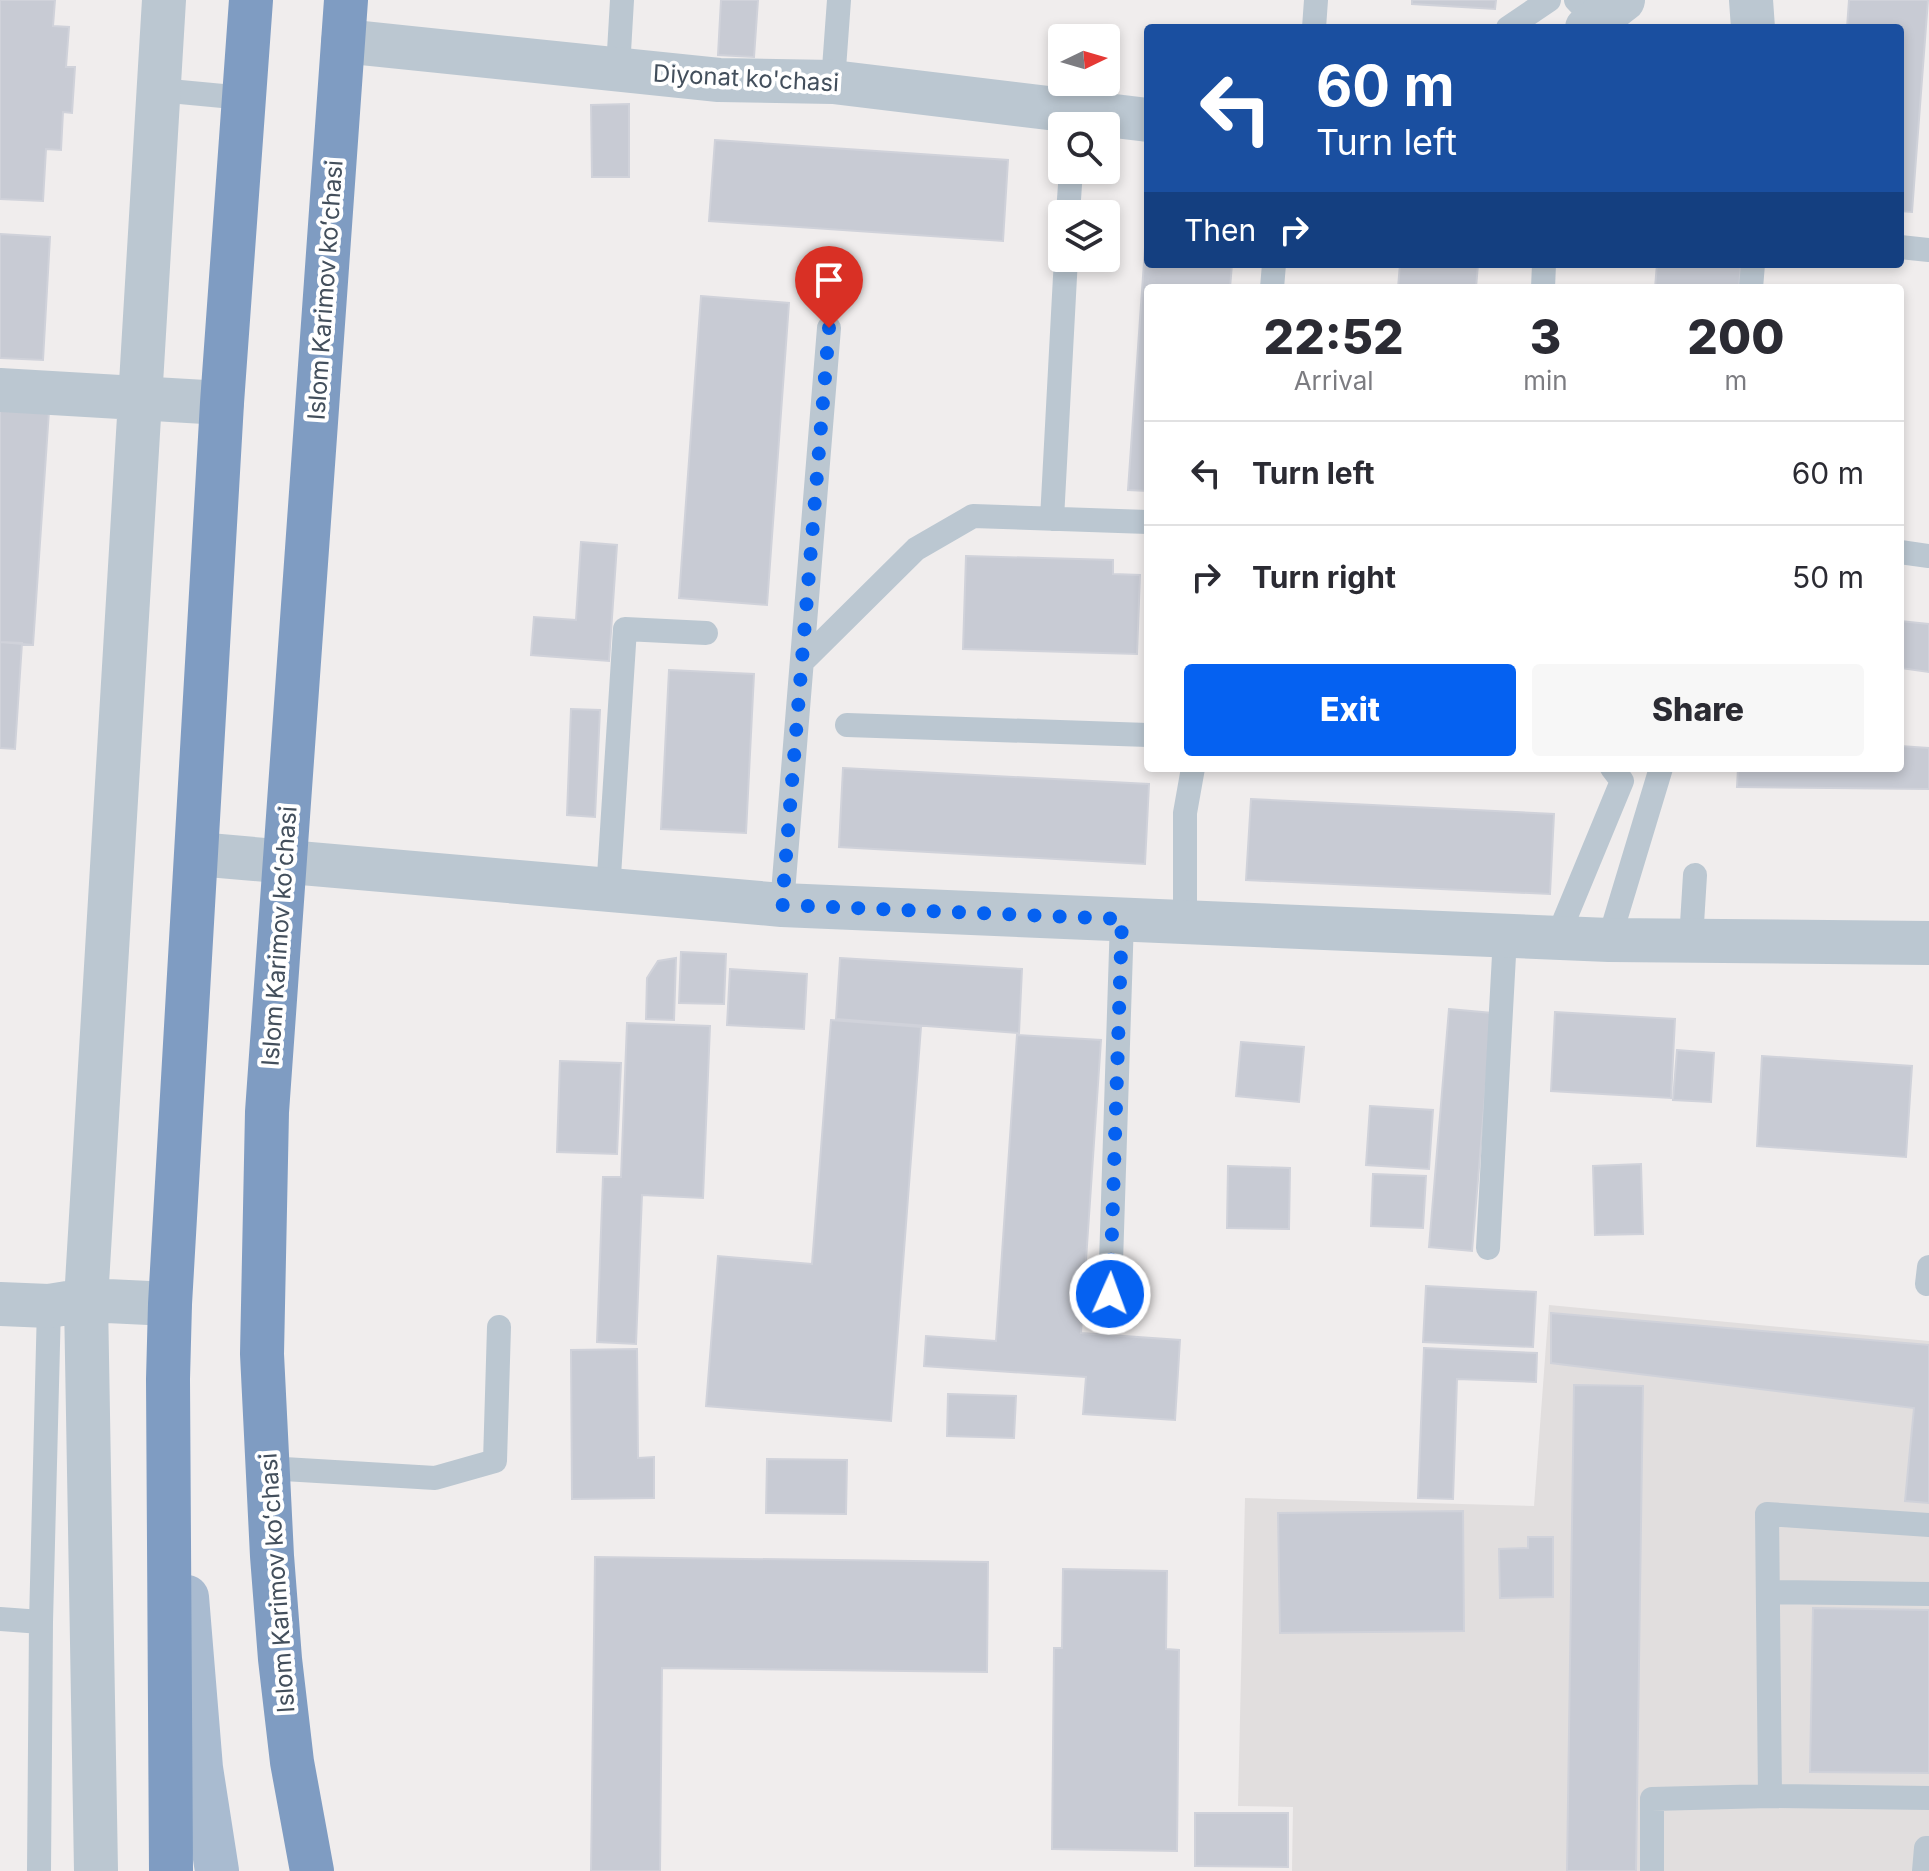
<!DOCTYPE html>
<html lang="en">
<head>
<meta charset="utf-8">
<style>
  :root { --surface:#fff; --page:#f7f7f7; --text:#2b2b33; --muted:#7c7c81; --line:#e1e1e2; --accent:#0561f1 }
  body { margin:0; font-family:Inter,sans-serif; background:var(--page); color:var(--text); height:100vh; display:flex; flex-direction:column; font-size:30px; white-space:nowrap }
  * { box-sizing:border-box; margin:0 }
  p { font-size:26px; color:var(--muted) }
  .icon { flex:none; width:44px; height:44px; fill:none; stroke:currentColor; stroke-width:2; stroke-linecap:round; stroke-linejoin:round }
  .map { position:relative; flex:1; overflow:hidden }
  .sheet { position:absolute; left:1144px; top:284px; width:760px; height:488px; display:flex; flex-direction:column; background:var(--surface); border-radius:8px; box-shadow:0 4px 12px #0003 }
  .sheet>* { flex:none }
  .hud { position:absolute; left:1144px; top:24px; width:760px; height:244px; border-radius:8px; box-shadow:0 4px 12px #0003; background:#1a4fa0; color:#fff; overflow:hidden }
  .needle { width:52px; rotate:85deg }
  .fabs { position:absolute; left:1048px; top:24px; display:grid; gap:16px }
  .fabs a { display:grid; place-items:center; width:72px; height:72px; border-radius:8px; background:var(--surface); box-shadow:0 4px 12px #0003; font-size:40px }
  .pin { position:absolute; display:grid; place-items:center; width:68px; height:68px; color:#fff; margin:-82px -34px; border-radius:50% 50% 50% 0; rotate:-45deg; box-shadow:0 0 8px #0007 }
  .pin .icon { rotate:45deg }
  .me { position:absolute; width:88px; margin:-44px; rotate:2deg; stroke-linejoin:round; filter:drop-shadow(0 0 6px #0008) }
  .turn { display:flex; align-items:center; gap:28px; height:168px; padding:0 40px; font-size:36px }
  .turn .icon { width:104px; height:104px; stroke-width:2.5 }
  .turn b { display:block; font-size:56px; line-height:68px }
  .then { display:flex; align-items:center; height:76px; padding:0 40px; background:#0003; gap:16px; font-size:30px }
  .eta { display:flex; justify-content:space-evenly; align-items:center; height:136px; text-align:center }
  .eta b { font-size:48px; font-weight:800; line-height:56px }
  .cta { display:flex; gap:16px; margin-top:auto; padding:16px 40px }
  .cta a { flex:1; height:92px; border-radius:8px; background:var(--accent); color:#fff; font-size:32px; font-weight:800; line-height:92px; text-align:center }
  .cta a+a { background:var(--page); color:var(--text) }
  ul { padding:0; list-style:none }
  li { display:flex; align-items:center; gap:24px; height:104px; padding:0 40px; border-top:2px solid var(--line) }
  li div { flex:1 }
  li b { display:block; font-size:30px }
  li em { font-style:normal }
  .map>svg:first-child { display:block }
  .education { fill:#e1dede }
  .building { fill:#c8cbd4; stroke:#d0d2da; stroke-width:2 }
  .lines { fill:none; stroke-linecap:round; stroke-linejoin:round }
  .lane { stroke:#bbc7d1; stroke-width:24 }
  .street { stroke:#bbc7d1; stroke-width:44 }
  .primary { stroke:#a9bbd0; stroke-width:44 }
  .highway { stroke:#7f9cc2; stroke-width:44 }
  .route { stroke:#0561f1; stroke-width:14; stroke-dasharray:0 25.2 }
  .labels { text-anchor:middle; dominant-baseline:central; stroke-width:8; stroke-linejoin:round; paint-order:stroke }
  .street-label { font-size:24px; fill:#434f5c; stroke:#fff }
</style>
</head>
<body>
<div class="map">
<svg width="1929" height="1871" viewBox="0 0 1929 1871">
  <rect width="100%" height="100%" fill="#f0eded"/>
  <path class="education" d="M1549,1305L1929,1341V1871H1292L1293,1807L1238,1806L1245,1498L1534,1506Z"/>
  <path class="building" d="M0,0H55L53,26L69,27L66,67H75L72,113L63,112L61,150L46,149L43,201L0,199Z
    M721,0H758L754,57L718,55Z
    M1412,0H1496L1495,9L1412,4Z
    M1849,0H1928L1912,212L1900,211V28H1847Z
    M629,104V177H592L591,105Z
    M715,140L1008,160L1003,241L709,221Z
    M1148,205V264H1232L1230,288H1148V491L1128,490Z
    M0,234L50,237L43,360L0,358Z
    M1400,264H1478L1476,288H1398Z
    M1657,264H1741L1739,288H1655Z
    M701,296L789,303L767,605L679,598Z
    M0,408L49,411L33,645L0,642Z
    M581,542L617,545L609,661L531,655L534,617L576,620Z
    M966,556L1113,560V574L1140,575L1137,654L963,649Z
    M1900,621L1929,624V672L1900,668Z
    M0,642L22,643L15,749L0,748Z
    M669,670L754,674L746,833L661,829Z
    M571,709L600,710L595,817L567,815Z
    M1900,746L1929,748V789L1737,787L1738,768H1900Z
    M843,768L1149,784L1145,864L839,847Z
    M1251,799L1554,814L1550,894L1246,880Z
    M681,952L726,954L724,1004L679,1003Z
    M676,958L674,1020L646,1019L647,978L658,961Z
    M840,958L1022,969L1019,1033L836,1019Z
    M730,969L807,974L804,1029L727,1025Z
    M1449,1009L1492,1013L1472,1251L1429,1247Z
    M1555,1012L1675,1019L1671,1098L1551,1091Z
    M831,1020L921,1027L891,1421L706,1406L718,1256L812,1264Z
    M627,1023L710,1026L703,1198L642,1195L636,1344L597,1342L603,1177H621Z
    M1017,1035L1101,1040L1081,1333L1180,1340L1175,1420L1083,1414L1086,1377L924,1366L926,1336L996,1341Z
    M1241,1042L1304,1047L1299,1102L1236,1096Z
    M1677,1050L1714,1053L1711,1102L1673,1100Z
    M1762,1056L1912,1066L1906,1157L1757,1146Z
    M560,1061L621,1063L617,1154L557,1152Z
    M1370,1106L1433,1110L1429,1169L1366,1165Z
    M1641,1164L1643,1234L1595,1235L1593,1166Z
    M1228,1166L1290,1168L1289,1229L1227,1228Z
    M1373,1174L1426,1176L1423,1228L1371,1226Z
    M1426,1286L1536,1292L1533,1347L1423,1342Z
    M1551,1313L1929,1345V1503L1905,1501L1914,1408L1551,1363Z
    M1424,1348L1537,1353L1536,1382L1457,1379L1453,1499L1418,1498Z
    M637,1349L638,1458L654,1457V1498L572,1499L571,1350Z
    M1574,1385L1643,1386L1636,1871H1567Z
    M948,1394L1016,1396L1014,1438L947,1436Z
    M767,1459L847,1460L846,1514L766,1513Z
    M1463,1511L1464,1631L1280,1633L1278,1513Z
    M1528,1537H1553V1597L1500,1598L1499,1549L1528,1548Z
    M595,1557L988,1562L987,1672L662,1668L660,1871H591Z
    M1063,1569L1167,1571L1166,1649L1179,1650L1177,1851L1052,1849L1054,1648H1062Z
    M1813,1608L1929,1610V1773L1810,1772Z
    M1195,1813H1288V1867L1195,1866Z"/>
  <g class="lines">
    <path class="lane" d="M1576,0L1596,21
      M1314,28L1316,0
      M1508,28L1549,0
      M618,69L622,0
      M833,82L839,0
      M159,90L244,98
      M1068,214L1071,170
      M1900,247L1929,250
      M1272,288L1274,264
      M1543,288L1544,264
      M1751,288L1753,264
      M1052,519L1066,258
      M1900,552L1929,556
      M802,662L916,549L973,516L1148,522
      M847,725L1148,735
      M608,891L625,629L706,633
      M782,905L829,328
      M1185,922V813L1193,768
      M1557,938L1622,781L1612,768
      M1609,940L1661,768
      M1691,940L1695,875
      M1488,1248L1505,937
      M1927,1284L1929,1267
      M1110,1294L1122,919
      M267,1468L435,1478L495,1461L499,1327
      M1768,1592L1929,1594
      M0,1619L41,1622
      M1770,1796L1929,1798
      M39,1871L41,1622L49,1306
      M1652,1871V1799L1770,1796L1767,1514L1929,1525
      M1924,1871L1926,1848H1929"/>
    <path class="street" d="M1751,0L1753,28
      M1587,28L1623,0
      M343,41L719,80L833,82L1148,120
      M0,390L222,403
      M197,854L782,905L1609,940L1929,943
      M0,1304L49,1306L86,1300L170,1304
      M96,1871L86,1300L164,0"/>
    <path class="primary" d="M187,1597L201,1768L217,1871"/>
    <path class="highway" d="M171,1871L168,1379L170,1304L222,403L251,0
      M312,1871L292,1762L280,1659L272,1556L262,1354L267,1112L346,0"/>
  </g>
  <g class="lines">
    <path class="route" d="M829,328L782,905L1122,919L1110,1294"/>
  </g>
  <g class="labels">
    <g class="street-label">
      <text transform="translate(746 78) rotate(3)">Diyonat ko'chasi</text>
      <text transform="translate(325 290) rotate(-86)">Islom Karimov koʻchasi</text>
      <text transform="translate(279 936) rotate(-86)">Islom Karimov koʻchasi</text>
      <text transform="translate(277 1583) rotate(-94)">Islom Karimov koʻchasi</text>
    </g>
  </g>
</svg>
<div class="fabs">
<a><svg class="needle" viewBox="-14 -14 28 28"><path d="M0-13l5 13h-10z" fill="#e53935"/><path d="M0 13l5-13h-10z" fill="#7c7c81"/></svg></a>
<a><svg class="icon" aria-label="search" viewBox="0 0 24 24"><circle cx="10" cy="10" r="6"/><path d="M15 15l6 6"/></svg></a>
<a><svg class="icon" aria-label="layers" viewBox="0 0 24 24"><path d="M12 4l9 5-9 5-9-5zM3 14l9 5 9-5"/></svg></a>
</div>
<div class="pin" style="left:829px;top:328px;background:#d93025"><svg class="icon" aria-label="arrive" viewBox="0 0 24 24"><path d="M6 21V4h12l-3 4 3 4H6"/></svg></div>
<svg class="me" style="left:1110px;top:1294px" viewBox="-20 -20 40 40"><circle r="17" fill="#0561f1" stroke="#fff" stroke-width="3"/><path d="M0-11L8 9 0 5-8 9z" fill="#fff"/></svg>
<div class="hud">
<div class="turn"><svg class="icon" aria-label="left" viewBox="0 0 24 24"><path d="M17 20v-9H6M10 6l-5 5 5 5"/></svg><div><b>60 m</b>Turn left</div></div>
<div class="then">Then<svg class="icon" aria-label="right" viewBox="0 0 24 24"><path d="M7 20v-9h11M14 6l5 5-5 5"/></svg></div>
</div>
<section class="sheet">
<div class="eta">
<div><b>22:52</b><p>Arrival</p></div>
<div><b>3</b><p>min</p></div>
<div><b>200</b><p>m</p></div>
</div>
<ul>
<li><svg class="icon" aria-label="left" viewBox="0 0 24 24"><path d="M17 20v-9H6M10 6l-5 5 5 5"/></svg><div><b>Turn left</b></div><em>60 m</em></li>
<li><svg class="icon" aria-label="right" viewBox="0 0 24 24"><path d="M7 20v-9h11M14 6l5 5-5 5"/></svg><div><b>Turn right</b></div><em>50 m</em></li>
</ul>
<div class="cta"><a>Exit</a><a>Share</a></div>
</section>
</div>
</body>
</html>
